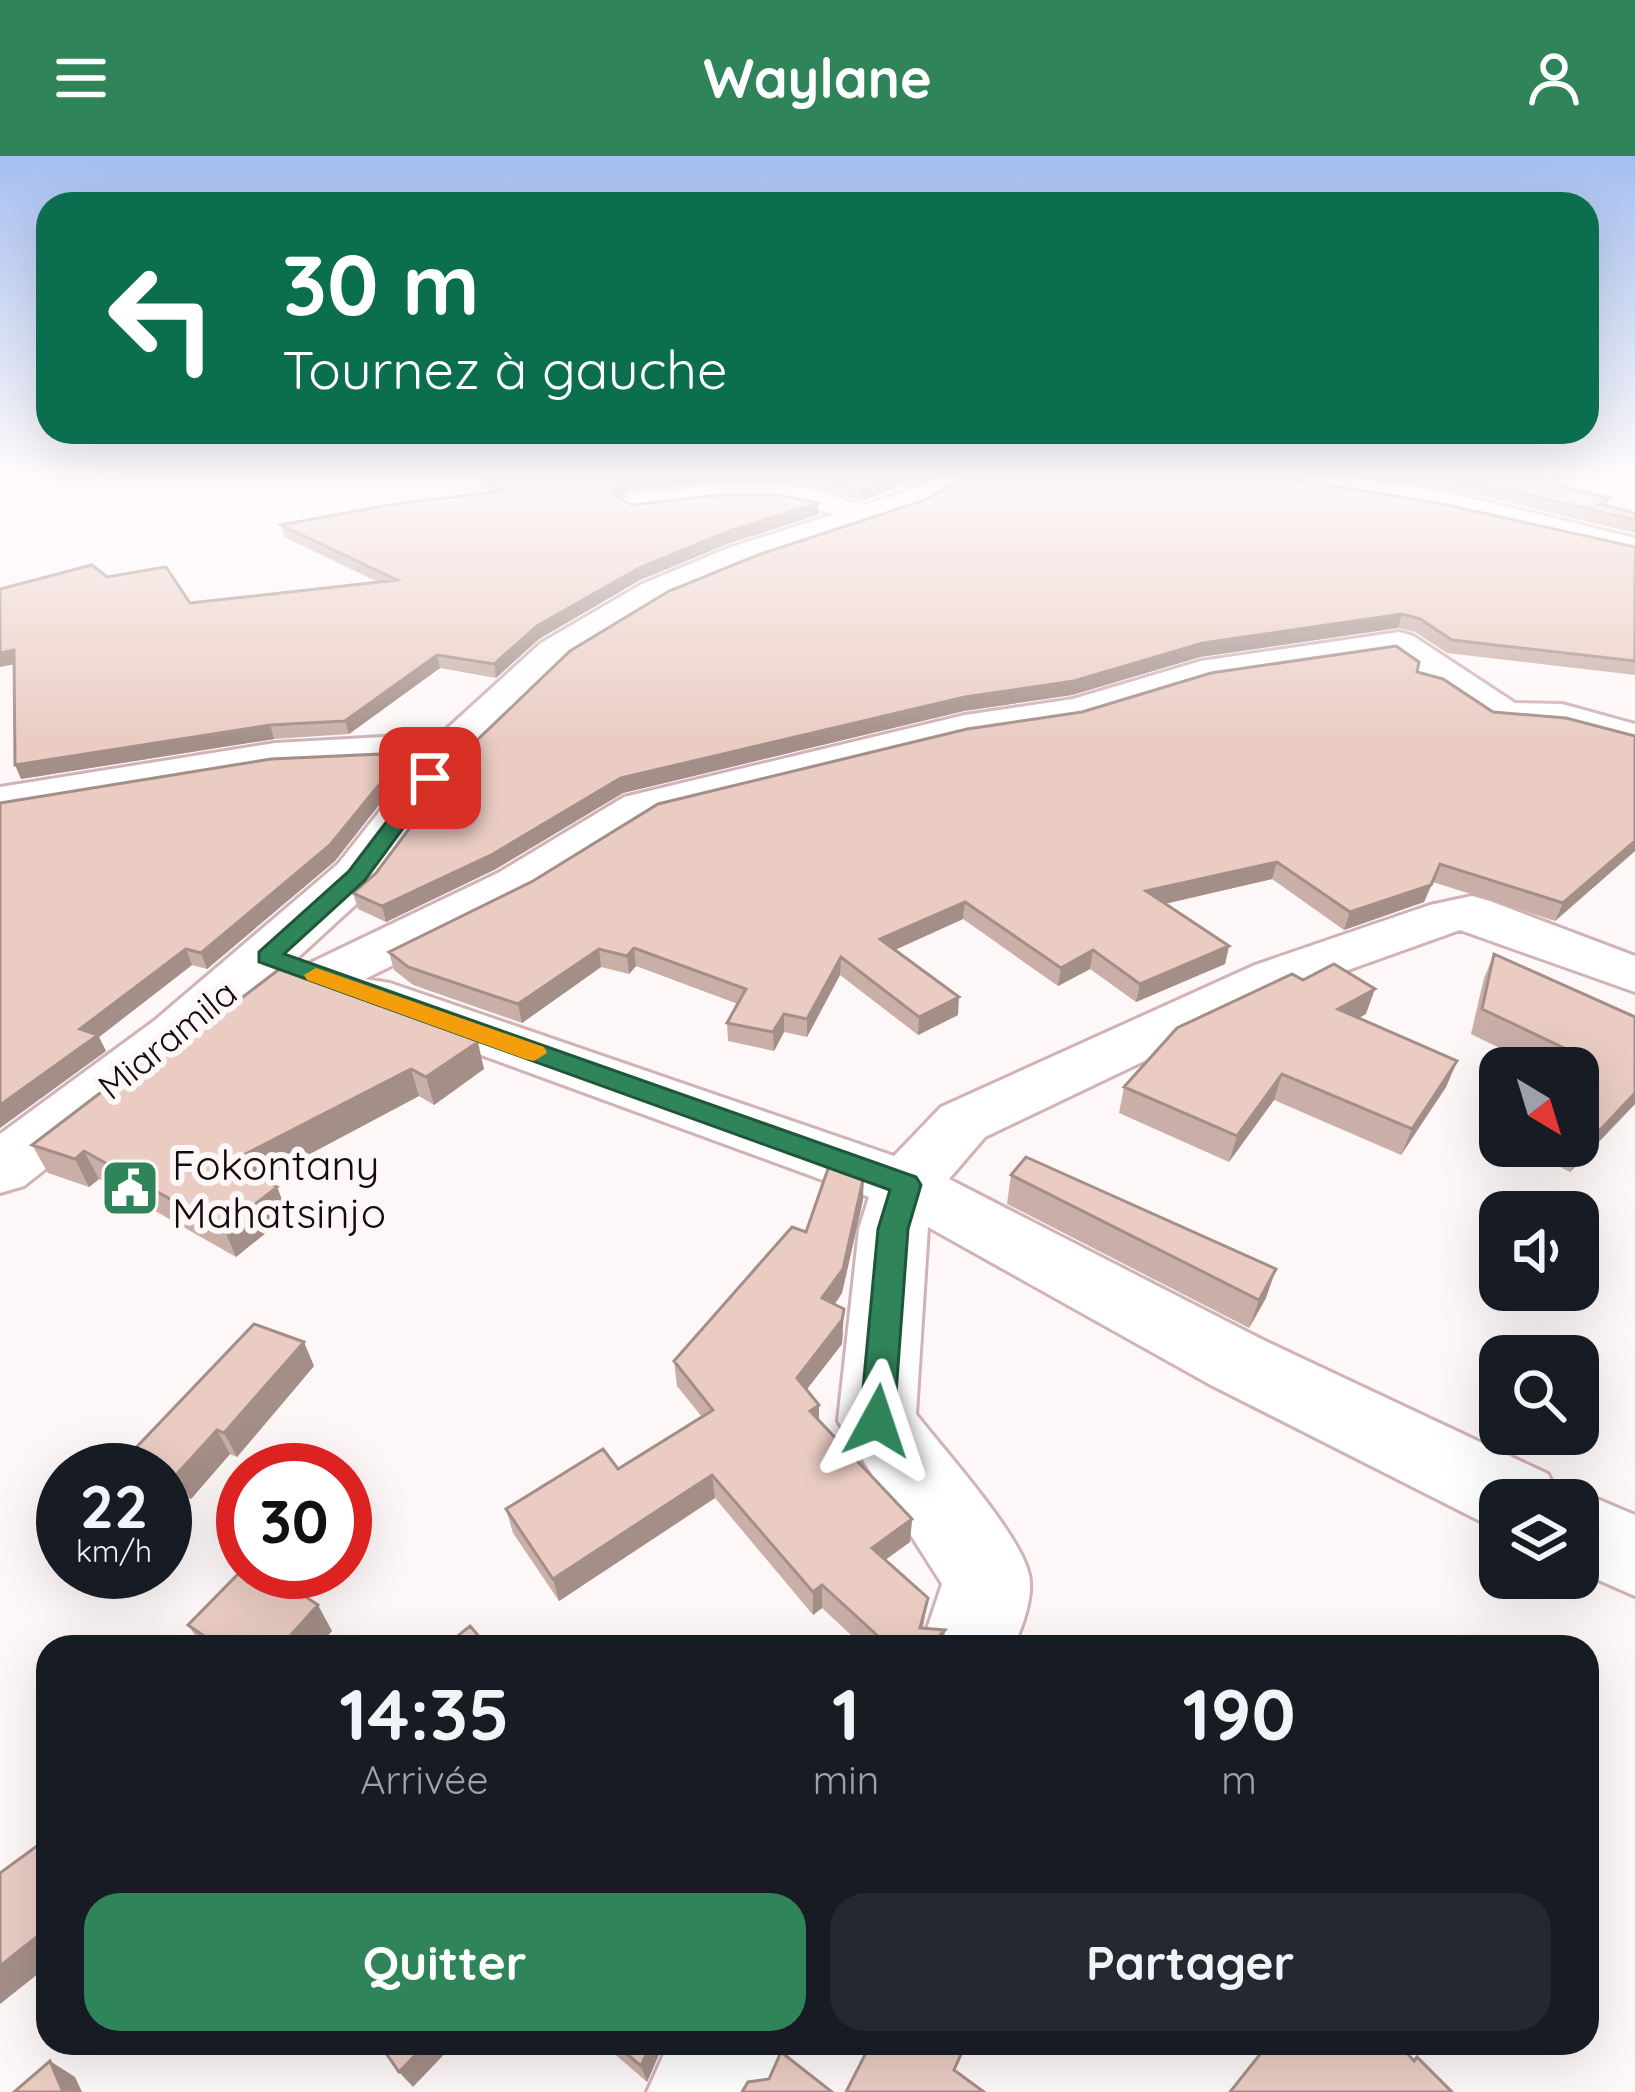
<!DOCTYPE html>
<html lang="fr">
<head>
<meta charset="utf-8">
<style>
  :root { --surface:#171b24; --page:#242831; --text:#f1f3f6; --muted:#9ea1a6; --accent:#2f8559 }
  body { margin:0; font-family:Quicksand,sans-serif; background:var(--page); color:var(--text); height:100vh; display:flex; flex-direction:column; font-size:45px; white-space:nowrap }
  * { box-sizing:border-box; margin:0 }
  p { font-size:39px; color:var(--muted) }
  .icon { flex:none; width:66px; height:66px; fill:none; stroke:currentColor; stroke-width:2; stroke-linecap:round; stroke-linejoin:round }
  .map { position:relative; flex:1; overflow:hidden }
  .side { position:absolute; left:36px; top:1479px; width:1563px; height:420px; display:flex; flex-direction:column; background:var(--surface); border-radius:36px; box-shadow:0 12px 48px #0002 }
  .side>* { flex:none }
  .hud { position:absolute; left:36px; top:36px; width:1563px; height:252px; border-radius:36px; box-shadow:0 12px 48px #0002; background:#0b6e4f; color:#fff; overflow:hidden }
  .needle { width:78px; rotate:142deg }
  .tools { position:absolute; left:1479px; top:891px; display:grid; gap:24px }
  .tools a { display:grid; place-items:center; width:120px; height:120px; border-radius:24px; background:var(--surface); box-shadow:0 12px 48px #0002; font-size:60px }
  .speed { position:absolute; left:36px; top:1287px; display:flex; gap:24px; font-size:60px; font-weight:700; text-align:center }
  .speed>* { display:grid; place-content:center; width:156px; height:156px; border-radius:50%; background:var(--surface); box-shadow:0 12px 48px #0002; line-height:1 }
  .speed small { font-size:30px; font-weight:400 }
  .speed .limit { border:18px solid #d22; background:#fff; color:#111 }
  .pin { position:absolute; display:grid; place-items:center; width:102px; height:102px; color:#fff; margin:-51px; border-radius:24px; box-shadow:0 6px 18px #0006 }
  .me { position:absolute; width:132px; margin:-66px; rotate:5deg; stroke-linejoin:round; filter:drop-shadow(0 0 9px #0008) }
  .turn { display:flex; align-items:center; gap:42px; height:252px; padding:0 48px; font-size:54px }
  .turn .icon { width:156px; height:156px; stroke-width:2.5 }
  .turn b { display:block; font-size:84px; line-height:102px }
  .eta { display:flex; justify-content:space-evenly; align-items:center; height:204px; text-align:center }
  .eta b { font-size:72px; font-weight:700; line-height:84px }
  .cta { display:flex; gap:24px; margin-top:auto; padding:24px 48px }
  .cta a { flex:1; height:138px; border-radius:36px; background:var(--accent); color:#fff; font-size:48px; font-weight:700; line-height:138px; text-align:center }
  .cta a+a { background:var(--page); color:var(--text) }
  header { display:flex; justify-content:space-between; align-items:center; height:156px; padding:0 48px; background:var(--accent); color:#fff; font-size:54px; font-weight:700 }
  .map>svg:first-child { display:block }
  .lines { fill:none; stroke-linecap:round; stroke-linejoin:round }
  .minor-casing { stroke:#d1b2b7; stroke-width:6 }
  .major-casing { stroke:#d1b2b7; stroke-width:6 }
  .minor { fill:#fff; fill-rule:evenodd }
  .major { fill:#fff; fill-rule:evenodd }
  .wall { fill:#c9afa8 }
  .shaded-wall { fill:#a48f88 }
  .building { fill:#eaccc3; stroke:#a48f88; stroke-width:3 }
  .route { fill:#2f8559; stroke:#1f563a; stroke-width:3 }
  .slow { fill:#f59e0b }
  .labels { text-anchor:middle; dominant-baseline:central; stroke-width:12; stroke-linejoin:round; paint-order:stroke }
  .far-street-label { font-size:36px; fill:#150b0d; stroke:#fef7f8 }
  .poi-label { font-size:42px; fill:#150b0d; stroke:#fef7f8; text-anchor:start }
</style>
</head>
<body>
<header><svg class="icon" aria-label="menu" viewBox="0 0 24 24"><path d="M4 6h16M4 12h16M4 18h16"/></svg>Waylane<svg class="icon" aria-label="person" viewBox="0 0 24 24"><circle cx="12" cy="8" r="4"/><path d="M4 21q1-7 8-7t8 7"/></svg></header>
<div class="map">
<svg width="1635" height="1936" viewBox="0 0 1635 1936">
  <rect width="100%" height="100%" fill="#fef7f8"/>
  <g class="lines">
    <defs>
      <path id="minor" d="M1240,316C1372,310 1507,352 1635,382V402L1435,354L1255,325Z
        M750,327L809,332L876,354L881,361L865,371L827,356L780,346H720L632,356L616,347L632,338Z
        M1399,476L1413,480L1515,547L1562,548L1635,568V594L1560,574L1490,569L1392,501L1207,528L1078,568L965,585L658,661L534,739L365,823L390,827L894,1000L941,951L1255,809L1430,749L1472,740L1490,745L1635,800V836L1460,774L1295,833L985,981L949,1023L1263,1184L1548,1318L1559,1342L1578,1335L1635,1359V1440L1578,1415V1344H1500V1374L1490,1370L1209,1228L928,1071L916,1258C943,1293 1021,1379 1029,1419C1034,1440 1022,1472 1013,1491H921L942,1428L838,1265L859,1073L869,1041L350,851L342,839L346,833L324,839L304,834L296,822L304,810L498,717L624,641L965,559L1073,543L1201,505Z
        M455,577L470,581L477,590L470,599L275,613L0,659V631L275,587Z
        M669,1887H788L766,1936H647Z"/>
      <path id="major" d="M944,316H984L920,353L757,407L668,444L569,505L471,600L376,730L198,893L24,1030L0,1037V978L154,865L338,708L439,580L541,487L642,428L731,391L896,339Z"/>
    </defs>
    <use href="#minor" class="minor-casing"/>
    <use href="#major" class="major-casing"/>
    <use href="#minor" class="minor"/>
    <use href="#major" class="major"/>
  </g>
  <path class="wall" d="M632,316H933L862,345L809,328L750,323L630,334L620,342L631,349L818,359L730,387L640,424L539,483L496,522L440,512L349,578L274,583L21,623L14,508L107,421L190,447L378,426L284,381L281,369L490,336L487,334L485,323L623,318Z
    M1343,316H1563L1561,322L1555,329L1610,342L1607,350L1635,357V377L1490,342Z
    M1257,318L1635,391V519L1447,497L1415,476L1398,472L1200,501L1072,539L964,555L623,637L496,713L386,766L358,753L353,737Z
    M1417,516L1493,556L1635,580V695L1555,765L1433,726L1424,746L1344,774L1272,723L1165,748L1229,790L1225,808L1136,846L1090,813L1058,830L963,763L895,794L958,859L918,879L840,819L807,881L784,876L774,895L728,885L727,867L738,848L636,810L629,818L601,811L522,867L413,829L394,814L389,796Z
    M405,597L408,612L335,705L207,813L192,809L99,881L106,895L0,972V647Z
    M1494,798L1635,948L1570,1016L1518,990H1578V912H1540L1471,878L1484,822Z
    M1366,858L1358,862L1457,905L1446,931L1401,999L1274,944L1229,1006L1119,957L1124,931Z
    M469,881L484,913L434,949L419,940L262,1023L277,1031L288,1059L236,1101L99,1023L89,1031L48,1017L32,989L175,893Z
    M1011,1019L1266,1142L1249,1172L1007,1048Z
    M863,1044L842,1137L835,1148L843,1177L842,1188L806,1234L819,1264L912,1363L910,1386L885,1404L928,1442L923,1472L945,1474L942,1491H864L822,1452L813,1459L715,1342L559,1445L513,1377L506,1353L618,1313L702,1261L677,1230L674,1205Z
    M314,1210L237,1301L230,1298L191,1343L165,1332V1314H138L129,1299Z
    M188,1469L332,1475L317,1491H203Z
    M602,1887H664L647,1926Z
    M1254,1887H1398L1413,1904L1417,1901L1452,1936H1229L1261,1896Z"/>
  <path class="shaded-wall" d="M707,316H750V323L630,334L612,349L611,337L629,323Z
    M907,316H933L862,345L863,334Z
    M1560,316H1563L1561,322L1545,339L1549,327Z
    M818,347V359L730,387L640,424L539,483L496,522L494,508L537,470L639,412L729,375Z
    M1402,458L1398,472L1200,501L1072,539L964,555L623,637L496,713L386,766L382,750L621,622L965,541L1203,487Z
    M14,494L20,507L0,511V497Z
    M437,499L440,512L349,578L345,565Z
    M270,569L274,583L21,623L15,609Z
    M405,597L408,612L335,705L207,813L201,797Z
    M1635,685V695L1555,765L1563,747Z
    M1277,706L1272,723L1142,753L1146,735Z
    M1440,708L1424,746L1344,774L1350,756Z
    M965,746L963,763L879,801L880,783Z
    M1229,790L1225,808L1136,846L1140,828Z
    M634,792L636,810L629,818L627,800Z
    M186,793L192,809L99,881L106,895L0,972V949L80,873Z
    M599,793L601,811L522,867L518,848Z
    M1093,794L1090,813L1058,830L1061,812Z
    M841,801L840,819L807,881V863Z
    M1375,833L1366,858L1329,879L1338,853Z
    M959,841L958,859L918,879L919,861Z
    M784,858V876L774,895L773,876Z
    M467,873L471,890L478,886L484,913L434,949L426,921L462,877Z
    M1457,905L1446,931L1401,999L1412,973Z
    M411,913L419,940L242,1034L230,1006Z
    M1282,918L1274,944L1229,1006L1237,980Z
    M1635,937V948L1570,1016L1584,991Z
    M84,995L99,1023L89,1031L75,1003Z
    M864,1019L863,1044L842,1137L822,1166V1142Z
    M277,1031L288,1059L236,1101L224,1073Z
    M1276,1113L1266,1142L1249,1172L1259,1144Z
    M844,1153L842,1188L797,1246V1222Z
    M304,1186L314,1210L237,1301L224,1277Z
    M819,1249V1273L810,1255Z
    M217,1274L230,1298L191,1343L176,1319Z
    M712,1319L715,1342L559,1445L553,1423Z
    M912,1363L910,1386L870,1415L872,1392Z
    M822,1429V1452L813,1459V1436Z
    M318,1449L332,1475L317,1491H280Z
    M945,1474L942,1491H928Z
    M48,1772V1810L0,1848V1810Z
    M427,1887H455L413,1931L399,1916Z
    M651,1887H664L647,1926L641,1910Z
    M50,1905L75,1921L82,1936H63Z"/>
  <path class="building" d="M540,316H620L623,318L632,316H707L629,323L611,337L631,349L720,339H779L818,347L729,375L639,412L537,470L494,508L437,499L345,565L270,569L15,609L14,494L0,497V433L92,409L107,421L166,411L190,447L397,424L281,369L400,347L503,335L485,323Z
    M799,316H907L863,334L809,316Z
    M975,316H1253L1257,318L1438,347L1635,391V505L1452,484L1420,463L1402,458L1203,487L1074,525L965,541L621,622L493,698L382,750L353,737L376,717L472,589L570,495L669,435L758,399L922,345Z
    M1409,316H1560L1549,327L1610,342L1599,348L1635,357V364L1493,330Z
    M1396,490L1419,506L1417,516L1443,523L1493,556L1566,562L1635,580V685L1563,747L1440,708L1431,729L1350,756L1277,706L1146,735L1229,790L1140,828L1093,794L1061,812L965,746L880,783L959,841L919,861L841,801L807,863L784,858L773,876L727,867L746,833L634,792L627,800L599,793L518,848L408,811L389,796L533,725L658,648L967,573L1082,556L1211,517Z
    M405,597L330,689L201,797L186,793L80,873L98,879L0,949V647L271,603Z
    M1494,798L1635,861V937L1584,991L1578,988V913L1587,903L1482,853Z
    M286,808L467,873L462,877L478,886L426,921L411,913L230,1006L277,1031L224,1073L84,995L75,1003L32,989L163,889L175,893Z
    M1334,808L1375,833L1338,853L1457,905L1412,973L1282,918L1237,980L1124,931L1177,872L1292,818L1303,824Z
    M1026,1001L1276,1113L1259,1144L1011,1019Z
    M830,1007L864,1019L843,1113L822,1142L844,1153L842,1164L797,1222L819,1249L810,1255L912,1363L872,1392L928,1442L920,1472L945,1474L928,1491H890L822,1429L813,1436L712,1319L553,1423L506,1353L603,1293L618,1313L713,1254L674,1205L792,1071L806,1076Z
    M254,1168L304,1186L224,1277L217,1274L176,1319L129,1299Z
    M243,1413V1416H268L318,1449L280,1491H220L188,1469Z
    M470,1470L488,1491H444Z
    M48,1682V1772L0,1810V1717Z
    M379,1887H427L399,1916Z
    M614,1887H651L641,1910Z
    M871,1887H966L954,1914L984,1936H846Z
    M1269,1887H1398L1414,1905L1417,1901L1452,1936H1230Z
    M781,1896L832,1936H742L748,1926L769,1923Z
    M50,1905L63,1936H14Z"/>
  <linearGradient id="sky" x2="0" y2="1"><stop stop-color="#a6bff0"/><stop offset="0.54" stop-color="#fffbfc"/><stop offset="1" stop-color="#fffbfc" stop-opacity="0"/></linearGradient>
  <rect width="1635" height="587" fill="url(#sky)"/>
  <path class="route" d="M423,618L440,622L365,724L284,798L916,1021L921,1029L908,1073L894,1265L889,1275L877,1279L865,1275L860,1265L878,1073L890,1034L259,806V796L349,715Z"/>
  <path class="slow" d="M316,812L544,891L547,897L534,905L525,903L307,824L304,819Z"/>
  <defs>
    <symbol id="civic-square" viewBox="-11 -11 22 22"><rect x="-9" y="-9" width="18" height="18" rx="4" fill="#2f8559" stroke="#fef7f8"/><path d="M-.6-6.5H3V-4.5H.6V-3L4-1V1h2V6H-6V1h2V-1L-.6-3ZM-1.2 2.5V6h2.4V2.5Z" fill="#fff"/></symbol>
  </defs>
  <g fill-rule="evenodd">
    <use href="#civic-square" x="97" y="999" width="66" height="66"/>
  </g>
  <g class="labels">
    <g class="far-street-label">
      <text transform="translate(167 883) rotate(-39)">Miaramila</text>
    </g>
    <g class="poi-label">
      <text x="172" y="1008">Fokontany<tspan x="172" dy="48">Mahatsinjo</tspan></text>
    </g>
  </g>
</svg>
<div class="tools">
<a><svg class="needle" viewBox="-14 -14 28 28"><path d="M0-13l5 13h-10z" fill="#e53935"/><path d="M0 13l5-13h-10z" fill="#9ea1a6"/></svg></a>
<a><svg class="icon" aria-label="sound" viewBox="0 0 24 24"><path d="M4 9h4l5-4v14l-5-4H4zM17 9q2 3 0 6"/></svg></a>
<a><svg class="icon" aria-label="search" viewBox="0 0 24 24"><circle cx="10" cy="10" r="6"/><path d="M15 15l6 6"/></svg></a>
<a><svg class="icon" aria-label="layers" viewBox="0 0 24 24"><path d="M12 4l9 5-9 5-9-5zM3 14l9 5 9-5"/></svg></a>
</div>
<div class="speed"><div>22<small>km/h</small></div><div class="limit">30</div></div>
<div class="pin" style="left:430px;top:622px;background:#d93025"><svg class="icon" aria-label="arrive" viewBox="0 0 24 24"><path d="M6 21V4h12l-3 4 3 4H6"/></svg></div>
<svg class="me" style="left:877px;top:1265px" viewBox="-20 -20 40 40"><path d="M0-17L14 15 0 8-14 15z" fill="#2f8559" stroke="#fff" stroke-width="4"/></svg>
<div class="hud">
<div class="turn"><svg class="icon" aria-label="left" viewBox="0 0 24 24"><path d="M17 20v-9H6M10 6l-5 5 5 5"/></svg><div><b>30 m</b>Tournez à gauche</div></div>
</div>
<section class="side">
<div class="eta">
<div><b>14:35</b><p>Arrivée</p></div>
<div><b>1</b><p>min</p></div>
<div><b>190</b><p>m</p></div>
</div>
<div class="cta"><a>Quitter</a><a>Partager</a></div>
</section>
</div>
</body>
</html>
